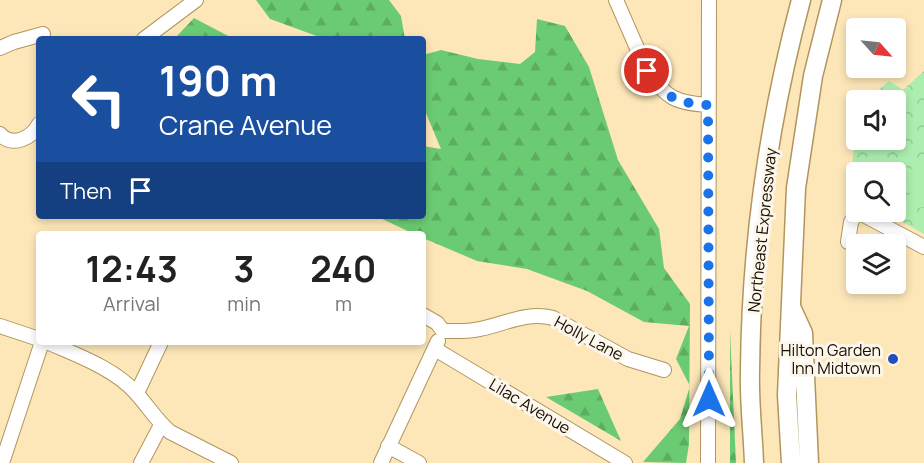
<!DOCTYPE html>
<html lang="en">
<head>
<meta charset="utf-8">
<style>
  :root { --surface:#fff; --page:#f6f6f6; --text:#222; --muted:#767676 }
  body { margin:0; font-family:Manrope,sans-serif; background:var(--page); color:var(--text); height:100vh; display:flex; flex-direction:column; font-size:22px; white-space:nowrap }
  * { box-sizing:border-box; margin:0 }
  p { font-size:20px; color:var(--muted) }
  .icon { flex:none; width:33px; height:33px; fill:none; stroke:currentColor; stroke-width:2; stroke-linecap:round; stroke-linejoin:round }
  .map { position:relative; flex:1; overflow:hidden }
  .panel { position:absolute; left:36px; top:231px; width:390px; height:114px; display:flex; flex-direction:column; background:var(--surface); border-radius:6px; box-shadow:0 3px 9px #0003 }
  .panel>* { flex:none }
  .hud { position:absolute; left:36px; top:36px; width:390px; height:183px; border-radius:6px; box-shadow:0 3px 9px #0003; background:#1a4fa0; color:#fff; overflow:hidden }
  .needle { width:39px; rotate:117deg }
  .tools { position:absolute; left:846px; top:18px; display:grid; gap:12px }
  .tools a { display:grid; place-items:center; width:60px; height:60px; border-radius:6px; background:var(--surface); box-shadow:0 3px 9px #0003; font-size:30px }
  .pin { position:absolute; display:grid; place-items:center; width:51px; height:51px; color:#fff; margin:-26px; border:3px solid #fff; border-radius:50%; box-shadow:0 2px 6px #0007 }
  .me { position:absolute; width:66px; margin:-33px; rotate:0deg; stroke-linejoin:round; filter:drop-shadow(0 0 4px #0008) }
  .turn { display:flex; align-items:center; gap:21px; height:126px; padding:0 24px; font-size:27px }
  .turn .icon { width:78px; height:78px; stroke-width:2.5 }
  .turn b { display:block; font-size:42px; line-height:51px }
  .then { display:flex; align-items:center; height:57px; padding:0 24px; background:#0003; gap:12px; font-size:22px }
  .eta { display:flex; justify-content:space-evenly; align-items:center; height:102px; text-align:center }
  .eta b { font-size:36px; font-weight:700; line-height:42px }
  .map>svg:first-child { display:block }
  .forest { fill:url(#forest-firs) }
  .park { fill:url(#park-crowns) }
  .garden { fill:#aceeaf }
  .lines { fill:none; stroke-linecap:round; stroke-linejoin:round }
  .minor-casing { stroke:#b0965d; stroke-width:16 }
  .highway-casing { stroke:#b0965d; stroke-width:21 }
  .minor { stroke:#fff; stroke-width:14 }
  .highway { stroke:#fff; stroke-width:18 }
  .route { stroke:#1a73e8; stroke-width:10; stroke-dasharray:0 18 }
  .poi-dot { fill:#274cbb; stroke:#fcf6eb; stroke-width:2 }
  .labels { text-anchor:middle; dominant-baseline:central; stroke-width:6; stroke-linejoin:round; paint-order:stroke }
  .street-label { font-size:16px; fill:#170d00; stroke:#fcf6eb }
  .poi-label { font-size:16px; fill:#170d00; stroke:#fcf6eb; text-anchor:end }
</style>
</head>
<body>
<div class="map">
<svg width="924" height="463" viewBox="0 0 924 463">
  <defs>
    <pattern id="forest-firs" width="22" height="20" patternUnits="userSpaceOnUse" patternTransform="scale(1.5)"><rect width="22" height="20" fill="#6bcb73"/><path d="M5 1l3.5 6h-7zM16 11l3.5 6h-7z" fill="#5cad62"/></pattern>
    <pattern id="park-crowns" width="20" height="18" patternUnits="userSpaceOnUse" patternTransform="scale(1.5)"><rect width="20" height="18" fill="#aceeaf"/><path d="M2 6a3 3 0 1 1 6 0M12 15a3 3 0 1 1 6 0" fill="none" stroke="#93cb95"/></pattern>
  </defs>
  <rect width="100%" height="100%" fill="#fde7b9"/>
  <path class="forest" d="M256,0H389L401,16L405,39H325L270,19Z
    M194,18L234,39H180L176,37Z
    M537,19L565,26L589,67L618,160L659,229L664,268L690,304L689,444L686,463L643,462L680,419L690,386L676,359L689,326L644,322L587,291L527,269L477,261L423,238V234H414L376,216H423V146L441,149L423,106V55L441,50L478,59L520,64L535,52Z
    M730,331L736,463H730Z
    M598,389L621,441L546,397Z"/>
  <path class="park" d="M924,71V234L885,212H896V172H856V195L848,191L856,135V140H896V100H867L889,81L903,90Z"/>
  <path class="garden" d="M924,167V207L912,209L906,170Z"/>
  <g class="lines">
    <defs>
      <path id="minor" d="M616,0L647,71C666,98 676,103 708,105
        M144,39L196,0
        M0,48L14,42L43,34
        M0,134C12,148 32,138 39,124
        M848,242L851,222L856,214H862L924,247
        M423,315L437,323L443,331
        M0,326L39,339
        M443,331C455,331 468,332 480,329C505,324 527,311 553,318L628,359L664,370
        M47,342C76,355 114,368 136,393C148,406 156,420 170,432L231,463
        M435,349L625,463
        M137,393L161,342
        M388,446L419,463
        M2,463L42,342
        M141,463L161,425
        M381,463L438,341
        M708,463L709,0"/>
      <path id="highway" d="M792,309L803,333L809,463
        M754,463C753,433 749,402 750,371C751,247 769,120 801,0
        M791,463L787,395L796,188L813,76L832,0"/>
    </defs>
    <use href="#minor" class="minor-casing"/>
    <use href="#highway" class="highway-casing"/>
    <use href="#minor" class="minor"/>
    <use href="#highway" class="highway"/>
  </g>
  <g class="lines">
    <path class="route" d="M647,71C666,98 676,103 708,105L709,399"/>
  </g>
  <circle class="poi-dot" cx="893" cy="359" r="6"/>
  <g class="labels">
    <g class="street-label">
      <text transform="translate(762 230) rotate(-84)">Northeast Expressway</text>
      <text transform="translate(589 338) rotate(28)">Holly Lane</text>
      <text transform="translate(530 406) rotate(31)">Lilac Avenue</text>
    </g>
    <g class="poi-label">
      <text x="881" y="350">Hilton Garden<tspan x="881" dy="18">Inn Midtown</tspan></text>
    </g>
  </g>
</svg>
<div class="tools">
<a><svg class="needle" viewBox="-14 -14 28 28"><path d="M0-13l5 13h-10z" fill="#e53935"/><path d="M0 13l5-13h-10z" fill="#767676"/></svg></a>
<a><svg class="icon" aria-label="sound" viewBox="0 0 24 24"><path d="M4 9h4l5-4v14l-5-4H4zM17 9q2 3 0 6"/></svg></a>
<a><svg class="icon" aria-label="search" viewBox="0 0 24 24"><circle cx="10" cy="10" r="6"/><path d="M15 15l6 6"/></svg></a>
<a><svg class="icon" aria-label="layers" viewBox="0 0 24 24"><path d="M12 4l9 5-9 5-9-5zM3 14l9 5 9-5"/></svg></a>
</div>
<div class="pin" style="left:647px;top:71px;background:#d93025"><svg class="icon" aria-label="arrive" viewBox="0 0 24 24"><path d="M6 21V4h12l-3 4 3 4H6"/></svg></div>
<svg class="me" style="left:709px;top:399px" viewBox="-20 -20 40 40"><path d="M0-17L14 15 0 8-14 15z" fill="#1a73e8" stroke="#fff" stroke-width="4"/></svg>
<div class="hud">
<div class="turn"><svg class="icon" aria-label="left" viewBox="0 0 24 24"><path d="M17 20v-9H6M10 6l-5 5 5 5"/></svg><div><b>190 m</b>Crane Avenue</div></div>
<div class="then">Then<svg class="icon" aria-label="arrive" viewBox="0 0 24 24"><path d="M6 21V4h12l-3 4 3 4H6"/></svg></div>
</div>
<section class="panel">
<div class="eta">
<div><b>12:43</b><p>Arrival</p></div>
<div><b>3</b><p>min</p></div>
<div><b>240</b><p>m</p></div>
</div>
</section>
</div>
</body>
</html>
